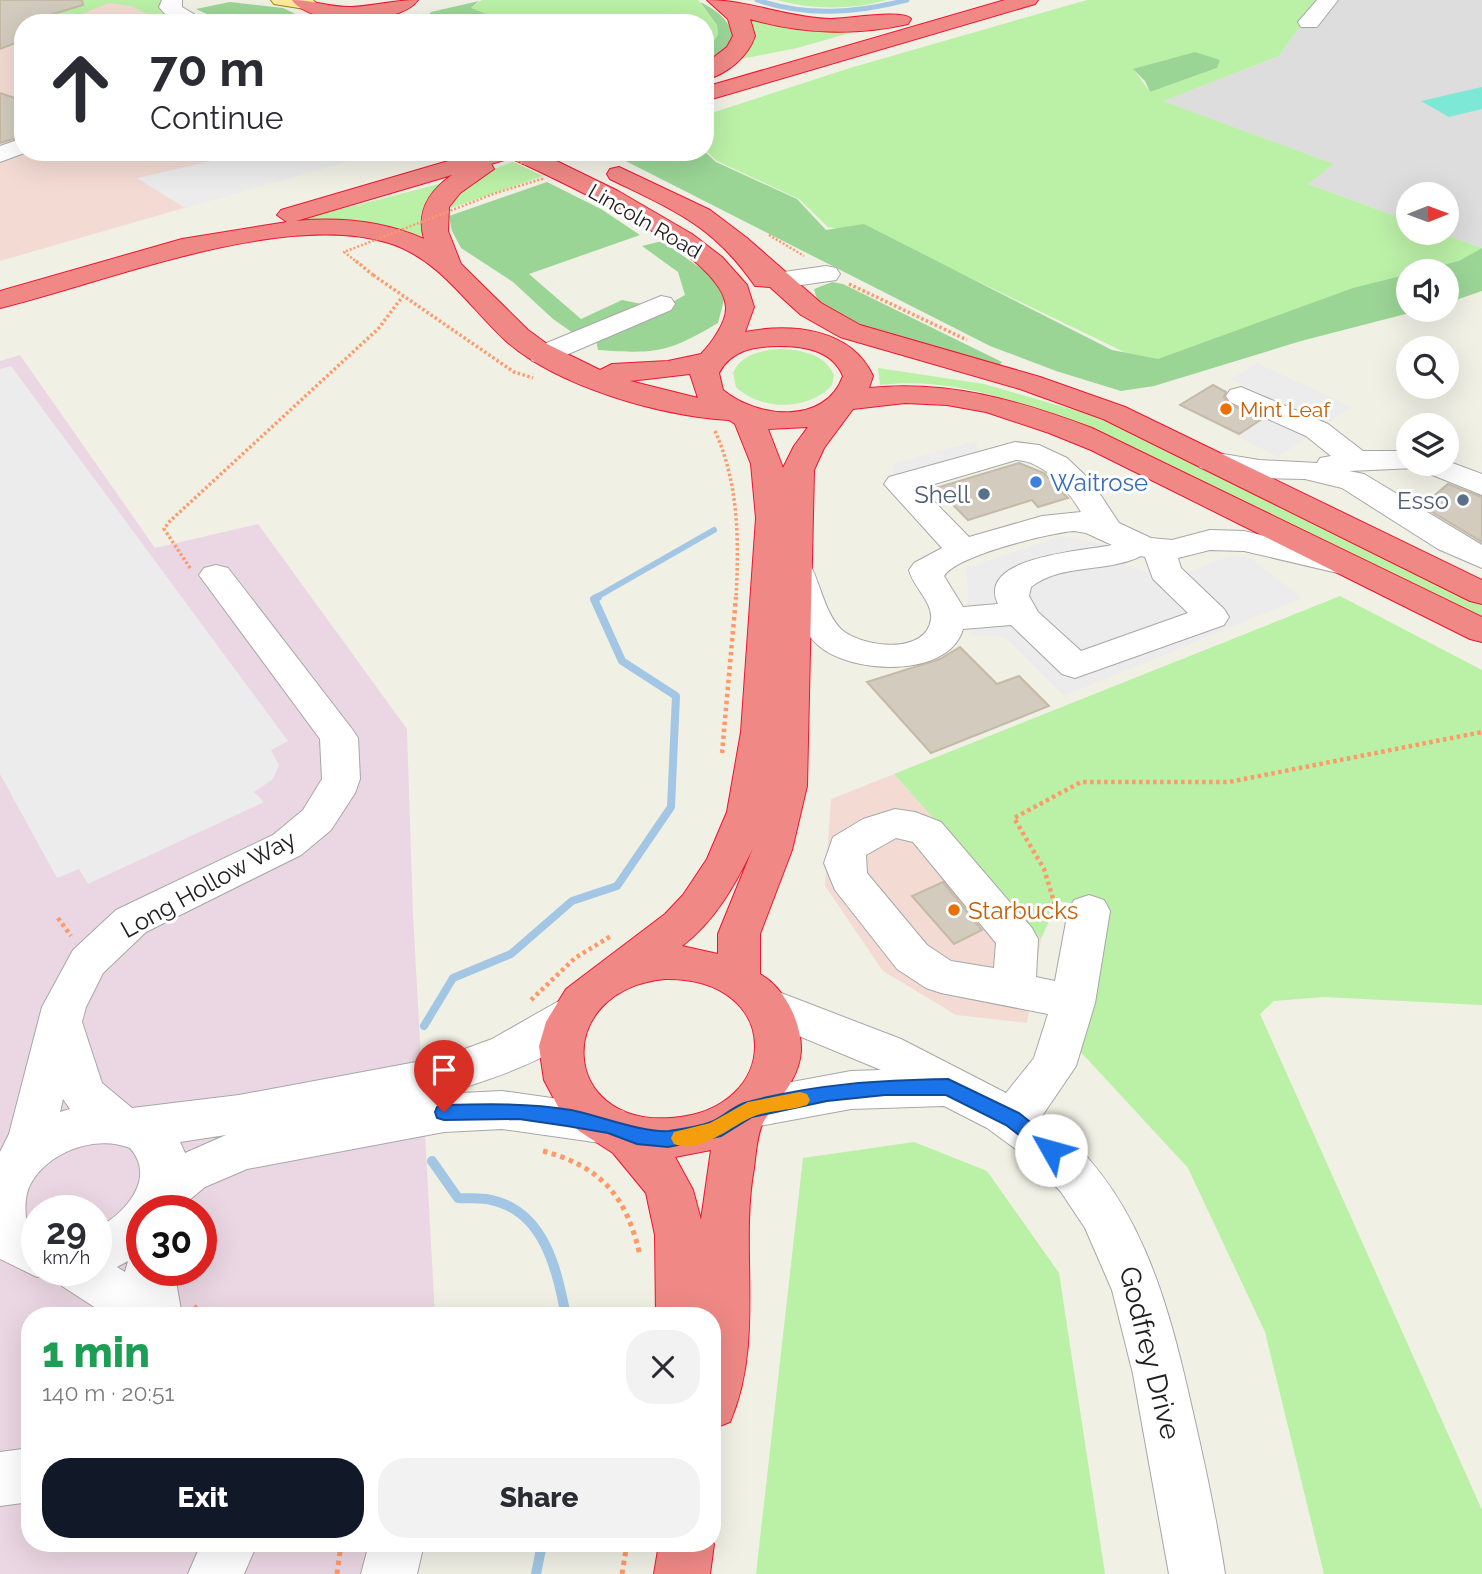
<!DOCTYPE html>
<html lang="en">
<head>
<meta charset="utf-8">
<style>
  :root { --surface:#fff; --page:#f2f2f3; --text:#2b2b33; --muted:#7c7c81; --accent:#111827 }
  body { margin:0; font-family:Raleway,sans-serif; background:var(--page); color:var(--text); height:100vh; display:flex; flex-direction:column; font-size:26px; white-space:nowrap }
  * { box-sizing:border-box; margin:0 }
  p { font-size:23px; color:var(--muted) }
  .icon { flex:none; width:38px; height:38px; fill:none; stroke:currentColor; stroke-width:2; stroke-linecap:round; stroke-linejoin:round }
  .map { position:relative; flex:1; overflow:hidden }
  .drawer { position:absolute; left:21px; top:1307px; width:700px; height:245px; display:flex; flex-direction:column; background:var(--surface); border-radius:28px; box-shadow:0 7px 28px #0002 }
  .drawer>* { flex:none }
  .banner { position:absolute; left:14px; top:14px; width:700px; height:147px; border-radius:28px; box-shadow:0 7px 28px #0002; background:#fff; color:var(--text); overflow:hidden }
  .needle { width:46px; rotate:89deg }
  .controls { position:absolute; left:1396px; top:182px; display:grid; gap:14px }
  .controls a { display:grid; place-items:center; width:63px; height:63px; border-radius:50%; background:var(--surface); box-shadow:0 7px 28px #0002; font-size:35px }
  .speed { position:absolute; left:21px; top:1195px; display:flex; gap:14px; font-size:35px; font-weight:700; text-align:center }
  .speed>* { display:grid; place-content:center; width:91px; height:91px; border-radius:50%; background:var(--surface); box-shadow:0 7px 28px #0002; line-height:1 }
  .speed small { font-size:18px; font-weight:400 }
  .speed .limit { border:10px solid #d22; background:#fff; color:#111 }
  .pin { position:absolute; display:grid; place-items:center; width:60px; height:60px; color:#fff; margin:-72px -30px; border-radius:50% 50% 50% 0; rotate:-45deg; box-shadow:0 0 7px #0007 }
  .pin .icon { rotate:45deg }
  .me { position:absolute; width:77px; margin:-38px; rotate:308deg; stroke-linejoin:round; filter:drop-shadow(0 0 5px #0008) }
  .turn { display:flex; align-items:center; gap:24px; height:147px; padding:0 21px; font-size:32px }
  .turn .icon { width:91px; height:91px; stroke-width:2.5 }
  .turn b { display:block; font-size:49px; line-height:60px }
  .round { display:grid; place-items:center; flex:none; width:74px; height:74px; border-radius:28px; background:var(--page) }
  .headline { display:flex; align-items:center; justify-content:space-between; height:119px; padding:0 21px }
  h1 { font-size:42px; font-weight:800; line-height:52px; color:#1e9e55 }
  .cta { display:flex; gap:14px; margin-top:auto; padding:14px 21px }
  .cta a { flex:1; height:80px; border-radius:28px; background:var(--accent); color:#fff; font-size:28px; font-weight:800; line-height:80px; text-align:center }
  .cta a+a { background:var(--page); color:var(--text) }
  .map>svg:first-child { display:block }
  .residential { fill:#dedddd }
  .commercial { fill:#f3dbd3 }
  .industrial { fill:#ebd7e3; fill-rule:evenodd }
  .grass { fill:#bbf0a7; fill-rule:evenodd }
  .forest { fill:#9bd596 }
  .pitch { fill:#7ce8d5 }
  .parking { fill:#ececec }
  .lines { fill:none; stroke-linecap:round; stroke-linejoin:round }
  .stream-far3 { stroke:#a2c6e3; stroke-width:5 }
  .stream-far2 { stroke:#a2c6e3; stroke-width:6 }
  .stream-far1 { stroke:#a2c6e3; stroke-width:8 }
  .stream { stroke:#a2c6e3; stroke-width:10 }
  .building { fill:#d2cbbe; stroke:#c5baa6; stroke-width:2 }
  .minor-casing { stroke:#a7a7a7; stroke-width:2 }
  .major-casing { stroke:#9c8a00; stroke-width:2 }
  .highway-casing { stroke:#ed1530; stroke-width:2 }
  .path-far3 { stroke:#ff9969; stroke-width:2.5; stroke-dasharray:2 2; stroke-linecap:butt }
  .path-far2 { stroke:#ff9969; stroke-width:3.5; stroke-dasharray:2.5 2.5; stroke-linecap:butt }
  .path-far1 { stroke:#ff9969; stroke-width:4.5; stroke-dasharray:3.5 3.5; stroke-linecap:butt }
  .path { stroke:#ff9969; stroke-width:5; stroke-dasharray:4.5 4.5; stroke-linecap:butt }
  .minor { fill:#fff; fill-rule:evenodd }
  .major { fill:#ffea9d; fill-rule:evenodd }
  .highway { fill:#f08986; fill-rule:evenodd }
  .path-bridge-far1 { stroke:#ff9969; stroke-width:2.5; stroke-dasharray:2 2; stroke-linecap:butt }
  .path-bridge { stroke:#ff9969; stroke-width:3.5; stroke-dasharray:2.5 2.5; stroke-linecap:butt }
  .route { fill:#1a73e8; stroke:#114b97; stroke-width:2 }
  .slow { fill:#f59e0b }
  .food-dot { fill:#e8710a; stroke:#fff; stroke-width:2.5 }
  .shop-dot { fill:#3f7fe0; stroke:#fff; stroke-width:2.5 }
  .service-dot { fill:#5c6f8a; stroke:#fff; stroke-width:2.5 }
  .labels { text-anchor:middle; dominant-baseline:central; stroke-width:6; stroke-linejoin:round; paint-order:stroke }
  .far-street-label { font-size:21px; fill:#202020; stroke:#fff }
  .far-food-label { font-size:21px; fill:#c56008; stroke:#fff; text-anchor:start }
  .shop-label { font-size:24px; fill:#366cbe; stroke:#fff; text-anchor:start }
  .service-label { font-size:24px; fill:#4e5e75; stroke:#fff; text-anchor:end }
  .street-label { font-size:24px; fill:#202020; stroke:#fff }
  .food-label { font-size:24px; fill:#c56008; stroke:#fff; text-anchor:start }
  .near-street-label { font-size:28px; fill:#202020; stroke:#fff }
</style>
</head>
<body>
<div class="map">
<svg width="1482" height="1574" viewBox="0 0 1482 1574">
  <rect width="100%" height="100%" fill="#f1f0e5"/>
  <path class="residential" d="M1319,0H1482V248L1441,233H1447V194H1409V221L1308,184L1333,164L1162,101L1279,56Z"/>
  <path class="commercial" d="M73,0H151L206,23H23V152H378L0,261V29Z
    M894,774L1041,939L1027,1023L956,1015L883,971L825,886L831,799Z"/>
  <path class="industrial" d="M20,355L155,548L258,524L407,729L413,914L435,1316H30V1544H410L403,1574H0V361ZM37,1211H96V1270H37ZM142,1211H201V1270H142Z"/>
  <path class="grass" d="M73,0H167L160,10L186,23H165L131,6L109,3L81,14L57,15L37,23H23Z
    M482,0H698L717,25L718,35L705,53V23H510L471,8Z
    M777,0H887C851,10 813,10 777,0Z
    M1087,0H1319L1279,56L1163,101L1334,164L1308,184L1409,221V233H1441L1482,248V266L1447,271H1409V288L1151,365L890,239L828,227L799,199L717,161L705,150V115L850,68ZM1217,68L1150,92L1134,70V69Z
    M744,15L868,28L797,48L741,59L750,45Z
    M513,162L543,176L451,208C458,184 491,169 513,162Z
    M443,183L426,239L279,225Z
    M781,349C802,350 825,354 834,375L832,385C809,411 761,411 736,387L733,373C741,354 762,350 781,349Z
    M878,368L984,384L1092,415L1482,605V620L1108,435C1038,408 957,375 880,385Z
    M1340,596L1482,670V1005L1324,997L1274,1001L1260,1014L1482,1510V1574H1324L1265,1332L1188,1168L1078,1049L1105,908L1058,901L1041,939L894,774Z
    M914,1142L987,1171L1059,1273L1105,1574H756L803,1158Z"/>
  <path class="forest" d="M479,1L471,8L510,23H421L431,12Z
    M230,2L283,8L314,23H226L196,9Z
    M700,2C720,12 730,21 736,42L705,66V53L718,35L717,25Z
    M1195,52L1220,60L1217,68L1150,92L1145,81L1133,69Z
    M608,152H705L716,162L797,199L826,230L864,224L1112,350L1158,359L1353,288L1409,274V310H1421L1301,341L1154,386L1121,391L1056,371L990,346Z
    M547,182L601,209L640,235L529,274L581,319L622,300L662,308L685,295L678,272L642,246L662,241L713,277L724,300L718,323C667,353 657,354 598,350L595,334L573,333L553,319L513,282L461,248L452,231L449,216Z
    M1482,248V291L1447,303V271H1419L1459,261Z
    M832,282L843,284L1002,362L996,369L846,324L817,299L814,289Z"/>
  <path class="pitch" d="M1482,87V109L1449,117L1421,101Z"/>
  <path class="parking" d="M251,152H378L185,208L137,178Z
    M1257,363L1352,407L1278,457L1236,436L1270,414L1254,405L1266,396L1231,379Z
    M11,366L288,741L271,750L279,765L273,779L254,792L264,802L88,884L79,869L57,878L0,774V369Z
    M976,441L978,451L894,476L892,464Z
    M1061,536L1109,545L1108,552L1125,565L1149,573L1161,582L1230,556L1249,557L1302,598L1064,696L1005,637L971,635L966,568Z"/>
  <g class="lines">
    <path class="stream-far3" d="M757,0C807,17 856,13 907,0"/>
    <path class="stream-far2" d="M595,598L714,530"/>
    <path class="stream-far1" d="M424,1026L453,978L511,954L572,901L617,886L671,807L676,696L622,661L594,599L598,597"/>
    <path class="stream" d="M432,1161L458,1198C469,1199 480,1197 491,1200C545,1211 557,1271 566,1316
      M536,1574L542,1544"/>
  </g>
  <path class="building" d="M0,0H82L83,5L23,23V40L0,49Z
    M0,93L23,101V136L0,143Z
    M1213,385L1226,392L1224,397L1229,404L1262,419L1239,434L1180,405Z
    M1019,463L1044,473L1068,498L1038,507L1032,500L968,520L936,488Z
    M1448,484L1482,497V542L1422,506Z
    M960,647L997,684L1019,676L1049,706L931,753L867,682L940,659Z
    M943,882L982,930L954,944L912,896Z"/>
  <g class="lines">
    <defs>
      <path id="minor" d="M162,0H182V7L209,23C189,23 172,25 159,7Z
        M1317,0H1338L1317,27H1301L1298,22Z
        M23,138V152H27L0,162V146Z
        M826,266L836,268L840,274L836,280L780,288L770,286L766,280L770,274Z
        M661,296L671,298L675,304L671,310L552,361L542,364L532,361L528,355L532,349Z
        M1241,387L1328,424L1363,451H1409V464H1447V461L1482,474V495L1415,468L1349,471L1364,474L1482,545V568L1438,549L1342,488L1305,479L1259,478L1200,468L1195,461L1200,454L1211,452L1259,460L1317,463L1320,458L1331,456L1306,436L1230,402L1226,396L1230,390Z
        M1015,442L1039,445L1067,458L1092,482L1119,523L1151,538L1172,540L1210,530L1244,531L1354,557L1359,564L1354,571L1342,574L1244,551L1210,550L1178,558L1181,568L1224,609L1229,617L1224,625L1075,678L1062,674L1011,625L963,629C949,679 851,674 819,646C796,627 788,590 777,564L782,557L794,554L806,557C820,578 823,612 842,630C862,647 926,656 931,619C933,602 913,587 909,570L914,563L942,548L884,484L889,477ZM1016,460C1044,461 1068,490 1081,512L1042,516L969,537L921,488ZM1074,531L1086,533L1112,545C1086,551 975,556 998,604L963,607L944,576C956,556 1048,533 1074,531ZM1141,556L1145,557L1153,579L1188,613L1081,651L1038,612L1029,596L1031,587C1061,563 1107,573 1141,556Z
        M216,565L228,568L352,729L358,738L360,779L355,793L331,830L301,855L146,932L103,973L86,1007L82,1022L102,1083L132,1108L239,1095L443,1057L492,1039L557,1002L572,997L587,1002L594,1014C573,1055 484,1082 441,1094L502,1091L608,1106L624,1111L631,1125L624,1139L608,1144L502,1129L444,1132L247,1169L205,1187L176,1211H142V1270H174L182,1316H108L62,1286L55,1270H96V1229C125,1213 157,1179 130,1148C96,1134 47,1152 30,1185C25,1195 25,1208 26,1218L37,1230V1270L54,1271L37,1277L0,1259V1152L9,1134L42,1007L73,950L116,910L273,835L303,810L322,779L320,739L199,575L204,568ZM63,1099L70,1109L60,1112ZM226,1135L185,1153L180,1142ZM128,1261L125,1272L117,1267Z
        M895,809L915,812L941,822L1032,928L1038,939L1036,977L1055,981L1068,911L1074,900L1089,895L1104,900L1110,911L1095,1003L1076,1066L1042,1116C1140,1187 1169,1305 1194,1417C1206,1469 1217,1521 1225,1574H1169L1133,1374L1112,1290L1085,1228L1061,1192L1032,1161L987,1128L944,1106L851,1109L748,1128L732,1123L725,1109L732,1095L748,1090L851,1071L881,1070L748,1015L741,1003L748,991L763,986L901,1039L1006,1093L1034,1058L1048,1014L941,993L926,988L897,969L835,890L824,863L833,837L863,819ZM896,838L913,842L996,943L994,968L951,961L927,945L867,873L866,855Z
        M30,1448V1502L0,1506V1452Z
        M201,1544H257L244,1574H188Z
        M369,1544H424L417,1574H361Z"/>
      <path id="major" d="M271,0H313L316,3L305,9L274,4Z"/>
      <path id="highway" d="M292,0C313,0 331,8 352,7C375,6 394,0 418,0C400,26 310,27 292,0Z
        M707,0C749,0 788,18 831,19C847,19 904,9 911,19L908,24C856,36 800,34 750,19L755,36C748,57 727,74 705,80V64L727,47L733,36L728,19Z
        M1005,0H1038L1035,4L705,101V87Z
        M479,152H538L618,191L692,234L722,257L747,285L754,307L745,332C791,323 851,328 873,376L869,388C948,380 1018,400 1092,428L1482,617V642L1470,639L1091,450L1049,433L986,412L947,405L905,403L853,409L824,448L814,470L807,786L792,850L760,934V974C785,988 802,1023 801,1051C799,1080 778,1099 764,1121C757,1132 756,1154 754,1168C739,1251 765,1341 730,1422L712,1429V1316H656L655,1235L646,1193L613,1153L579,1131L562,1114L544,1080L539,1046L546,1022L566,989L665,914L683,895L707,859L727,812L741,732L756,518L751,464L735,424L729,420C661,416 558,387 506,341C469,307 440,259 389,243C282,210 107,282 0,308V291L182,239L287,222L277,215L281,210ZM511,158C558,181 723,253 726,307C727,322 711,344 701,354L668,361L612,364L600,370L547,344L528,330L461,264L448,231L449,207L460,193L494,169L491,164ZM452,175C429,191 416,211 424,239C384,221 340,217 296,221ZM779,346C804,346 832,350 843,376C825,426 757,418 723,390L719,373C731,350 755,346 779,346ZM690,374L698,398L630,381ZM808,427L794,446L783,468L768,429ZM753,848L718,934V954L682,946C715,921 735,885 753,848ZM665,979C785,977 783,1111 671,1118C559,1126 552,990 665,979ZM711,1150L701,1220L693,1190L675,1157Z
        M619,167L710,210L747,238L821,303L860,325L1040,377L1125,407L1482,580V604L1470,601L1103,419L1020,389L840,337L801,315L770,287L755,286C713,225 675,211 610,179L607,174L610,169Z
        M712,1541L714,1544L710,1574H654L659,1544H712Z"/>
    </defs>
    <use href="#minor" class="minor-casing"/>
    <use href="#major" class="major-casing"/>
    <use href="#highway" class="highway-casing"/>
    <path class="path-far3" d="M769,235L804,256"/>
    <path class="path-far2" d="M373,275L514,372L533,378
      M849,284L967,340
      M715,431C739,484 739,541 736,598
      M190,568L164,529L169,522L378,329L403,296"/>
    <path class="path-far1" d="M722,753L736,597
      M1055,905L1044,869L1014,818L1081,782H1229L1482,732
      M58,918L71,936
      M531,1000L575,958L611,936"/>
    <path class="path" d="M543,1151C602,1167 627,1197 640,1256
      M194,1306L203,1316
      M337,1574L341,1544
      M622,1574L627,1544"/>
    <use href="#minor" class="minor"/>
    <use href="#major" class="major"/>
    <use href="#highway" class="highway"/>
    <path class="path-bridge-far1" d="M499,152L525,165
      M358,263L344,252L496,193L545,178"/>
    <path class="path-bridge" d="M356,261L373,275"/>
  </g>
  <path class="route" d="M948,1079L1019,1113L1058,1144L1061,1150L1058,1155H1045L1006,1125L946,1095H885L827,1101L752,1117L721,1136L668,1147L637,1144L608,1133L567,1126L519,1119L444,1120L437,1118L435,1112L437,1107L444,1105C487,1104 529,1103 571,1110C600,1116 643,1133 669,1131C682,1129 700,1127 711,1122C724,1117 734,1105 748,1102C814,1084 881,1080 948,1079Z"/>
  <path class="slow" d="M800,1092L807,1094L810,1100L807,1105C789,1111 769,1110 752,1117C729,1127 701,1154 674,1144L671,1138L674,1132L710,1123L748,1102Z"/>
  <g class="food-dot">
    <circle cx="1226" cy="409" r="7"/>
    <circle cx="954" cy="910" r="7"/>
  </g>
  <circle class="shop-dot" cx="1036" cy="482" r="7"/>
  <g class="service-dot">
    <circle cx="984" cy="494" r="7"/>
    <circle cx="1463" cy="500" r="7"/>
  </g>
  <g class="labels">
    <g class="far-street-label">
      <text transform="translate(645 221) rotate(30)">Lincoln Road</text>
    </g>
    <g class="far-food-label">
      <text x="1240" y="409">Mint Leaf</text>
    </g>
    <g class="shop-label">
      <text x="1050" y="482">Waitrose</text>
    </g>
    <g class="service-label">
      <text x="970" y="494">Shell</text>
      <text x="1449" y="500">Esso</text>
    </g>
    <g class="street-label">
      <text transform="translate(208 884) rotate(-29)">Long Hollow Way</text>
    </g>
    <g class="food-label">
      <text x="968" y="910">Starbucks</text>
    </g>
    <g class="near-street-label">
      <text transform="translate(1150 1353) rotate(76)">Godfrey Drive</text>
    </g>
  </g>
</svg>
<div class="controls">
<a><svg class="needle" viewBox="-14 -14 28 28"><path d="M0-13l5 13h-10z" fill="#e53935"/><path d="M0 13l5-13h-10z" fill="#7c7c81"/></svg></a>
<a><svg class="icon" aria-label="sound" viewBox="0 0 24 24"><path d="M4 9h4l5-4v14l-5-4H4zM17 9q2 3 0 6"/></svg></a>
<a><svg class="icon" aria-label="search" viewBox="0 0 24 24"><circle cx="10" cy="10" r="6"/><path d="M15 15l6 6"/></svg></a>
<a><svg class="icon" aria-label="layers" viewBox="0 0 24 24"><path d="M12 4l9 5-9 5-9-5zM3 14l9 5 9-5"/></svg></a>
</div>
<div class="speed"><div>29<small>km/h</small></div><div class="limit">30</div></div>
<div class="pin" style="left:444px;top:1112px;background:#d93025"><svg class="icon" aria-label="arrive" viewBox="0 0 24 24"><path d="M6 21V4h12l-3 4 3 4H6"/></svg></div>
<svg class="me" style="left:1051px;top:1150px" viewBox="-20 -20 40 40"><circle r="19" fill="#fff"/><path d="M0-13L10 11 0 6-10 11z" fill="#1a73e8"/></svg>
<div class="banner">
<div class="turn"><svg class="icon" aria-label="ahead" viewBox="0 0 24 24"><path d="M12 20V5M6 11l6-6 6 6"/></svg><div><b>70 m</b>Continue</div></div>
</div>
<section class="drawer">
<div class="headline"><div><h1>1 min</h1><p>140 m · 20:51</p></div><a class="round"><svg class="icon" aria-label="close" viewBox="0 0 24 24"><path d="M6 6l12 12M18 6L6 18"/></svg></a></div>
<div class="cta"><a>Exit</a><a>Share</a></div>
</section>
</div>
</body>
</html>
